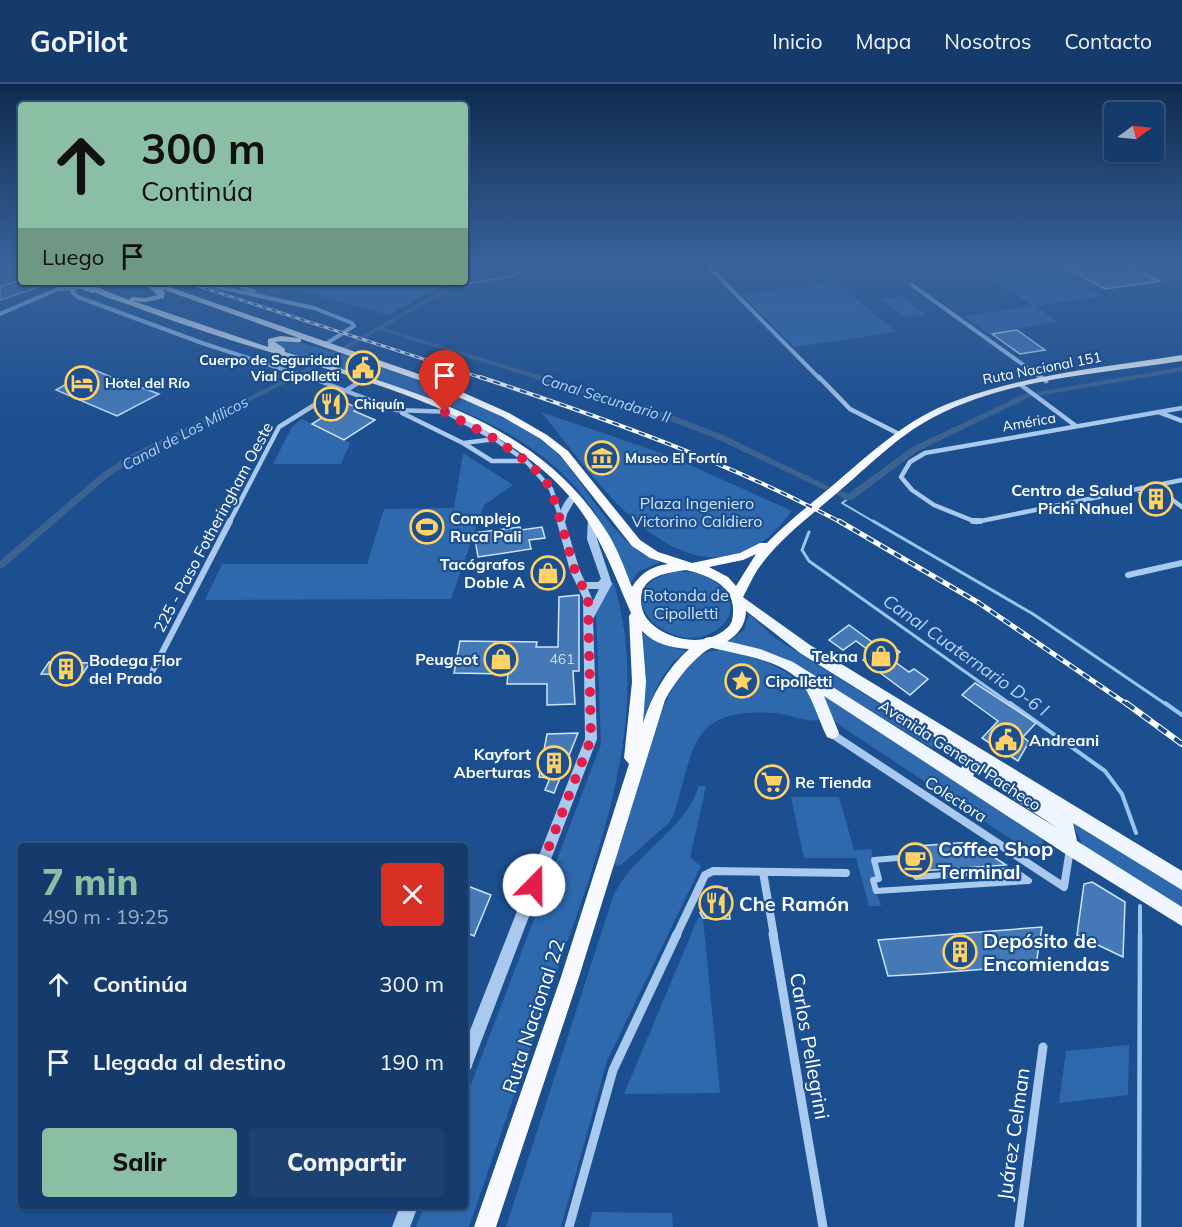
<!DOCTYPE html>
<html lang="es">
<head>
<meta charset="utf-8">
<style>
  :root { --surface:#143b6b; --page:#1d4271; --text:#f1f3f6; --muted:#9dadc1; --line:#33557e; --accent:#8abfa5 }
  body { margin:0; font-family:Mulish,sans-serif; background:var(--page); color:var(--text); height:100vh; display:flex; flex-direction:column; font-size:22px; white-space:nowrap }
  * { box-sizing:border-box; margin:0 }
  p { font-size:20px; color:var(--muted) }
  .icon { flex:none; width:33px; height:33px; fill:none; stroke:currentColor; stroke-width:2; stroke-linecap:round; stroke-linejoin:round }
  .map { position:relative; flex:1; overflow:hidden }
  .details { position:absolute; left:18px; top:759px; width:450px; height:366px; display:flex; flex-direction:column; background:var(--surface); border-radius:6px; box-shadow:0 2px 4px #0004,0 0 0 2px var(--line) }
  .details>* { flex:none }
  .guide { position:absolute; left:18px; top:18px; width:450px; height:183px; border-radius:6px; box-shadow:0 2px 4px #0004,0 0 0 2px var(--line); background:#8abfa5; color:#111; overflow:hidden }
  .needle { width:39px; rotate:75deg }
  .tools { position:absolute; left:1104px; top:18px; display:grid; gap:12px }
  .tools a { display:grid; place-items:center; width:60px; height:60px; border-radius:6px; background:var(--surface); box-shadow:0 2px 4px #0004,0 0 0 2px var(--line); font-size:30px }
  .pin { position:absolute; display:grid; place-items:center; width:51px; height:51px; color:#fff; margin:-62px -26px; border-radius:50% 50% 50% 0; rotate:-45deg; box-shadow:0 0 6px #0007 }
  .pin .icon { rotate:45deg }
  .me { position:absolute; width:66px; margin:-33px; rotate:22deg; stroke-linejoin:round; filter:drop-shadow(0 0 4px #0008) }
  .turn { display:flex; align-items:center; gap:21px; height:126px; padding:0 24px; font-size:27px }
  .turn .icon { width:78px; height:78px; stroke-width:2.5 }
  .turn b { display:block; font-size:42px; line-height:51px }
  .then { display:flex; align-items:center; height:57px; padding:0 24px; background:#0003; gap:12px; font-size:22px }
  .round { display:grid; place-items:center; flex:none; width:63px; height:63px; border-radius:6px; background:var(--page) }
  .summary { display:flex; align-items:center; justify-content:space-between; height:102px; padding:0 24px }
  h1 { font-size:36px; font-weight:800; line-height:45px; color:var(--accent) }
  .cta { display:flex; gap:12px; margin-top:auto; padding:12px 24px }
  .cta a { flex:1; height:69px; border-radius:6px; background:var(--accent); color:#111; font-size:24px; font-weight:800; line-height:69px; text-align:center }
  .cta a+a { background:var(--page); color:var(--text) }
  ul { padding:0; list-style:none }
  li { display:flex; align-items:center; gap:18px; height:78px; padding:0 24px }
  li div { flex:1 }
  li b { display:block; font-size:22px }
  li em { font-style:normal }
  header { display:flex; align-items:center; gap:36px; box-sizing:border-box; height:84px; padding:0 30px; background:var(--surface); border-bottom:2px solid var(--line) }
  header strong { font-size:28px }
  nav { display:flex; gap:33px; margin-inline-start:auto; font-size:21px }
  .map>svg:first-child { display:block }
  .green { fill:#2e69ad }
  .water { fill:#3c6290; stroke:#9cc4f0; stroke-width:1.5 }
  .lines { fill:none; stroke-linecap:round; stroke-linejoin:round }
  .stream-far4 { stroke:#9cc4f0; stroke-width:1.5 }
  .stream-far3 { stroke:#9cc4f0; stroke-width:2 }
  .stream-far2 { stroke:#9cc4f0; stroke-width:3 }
  .stream-far1 { stroke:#9cc4f0; stroke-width:4 }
  .stream { stroke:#9cc4f0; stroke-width:4.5 }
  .canal { fill:#3c6290; fill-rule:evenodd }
  .building { fill:#4478b7; stroke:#cfe3fa; stroke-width:1.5 }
  .pedestrian { stroke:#a9c9ee; stroke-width:6 }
  .minor-far4 { stroke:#a9c9ee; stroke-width:4 }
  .minor-far3 { stroke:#a9c9ee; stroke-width:4.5 }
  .minor-far2 { stroke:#a9c9ee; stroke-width:6 }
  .minor-far1 { stroke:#a9c9ee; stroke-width:8 }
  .minor { stroke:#a9c9ee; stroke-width:9 }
  .tertiary { fill:#a9c9ee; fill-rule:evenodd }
  .primary { fill:#f0f6ff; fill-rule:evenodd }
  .trunk { fill:#f8faff; fill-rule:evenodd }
  .rail-far3-casing { stroke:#fff; stroke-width:3 }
  .rail-far2-casing { stroke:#fff; stroke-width:4 }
  .rail-far1-casing { stroke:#fff; stroke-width:5 }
  .rail-casing { stroke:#fff; stroke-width:6 }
  .rail-far3 { stroke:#1b4f8f; stroke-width:1.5; stroke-dasharray:5; stroke-linecap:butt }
  .rail-far2 { stroke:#1b4f8f; stroke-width:2; stroke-dasharray:7; stroke-linecap:butt }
  .rail-far1 { stroke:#1b4f8f; stroke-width:3; stroke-dasharray:8; stroke-linecap:butt }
  .rail { stroke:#1b4f8f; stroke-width:4; stroke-dasharray:10; stroke-linecap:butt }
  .trunk-bridge { stroke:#f8faff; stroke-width:8 }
  .route { stroke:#e11d48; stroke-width:10; stroke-dasharray:0 18 }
  .labels { text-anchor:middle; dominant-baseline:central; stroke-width:4.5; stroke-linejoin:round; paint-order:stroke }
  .far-poi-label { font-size:14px; font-weight:bold; fill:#fff; stroke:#1b4f8f; text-anchor:start }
  .far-street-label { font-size:14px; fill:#fff; stroke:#1b4f8f }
  .number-label { font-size:14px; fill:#d0dded }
  .far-water-label { font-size:15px; font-style:italic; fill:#b5d3f5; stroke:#1b4f8f }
  .poi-label { font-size:16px; font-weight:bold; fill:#fff; stroke:#1b4f8f; text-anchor:end }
  .park-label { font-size:16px; fill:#cfe3fa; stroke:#1b4f8f }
  .street-label { font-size:16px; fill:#fff; stroke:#1b4f8f }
  .water-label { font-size:18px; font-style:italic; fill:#b5d3f5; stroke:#1b4f8f }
  .near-poi-label { font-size:20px; font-weight:bold; fill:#fff; stroke:#1b4f8f; text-anchor:start }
  .near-street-label { font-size:20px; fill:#fff; stroke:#1b4f8f }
</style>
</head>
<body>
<header>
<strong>GoPilot</strong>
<nav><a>Inicio</a><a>Mapa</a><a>Nosotros</a><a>Contacto</a></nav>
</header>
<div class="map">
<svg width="1182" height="1143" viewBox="0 0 1182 1143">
  <rect width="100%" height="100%" fill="#1b4f8f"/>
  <path class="green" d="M0,181H21V196L0,203Z
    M1048,181L1104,212L1035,222L1057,237L989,250L963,232L1033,222L982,190Z
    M236,198H450L389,231L296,205L272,209Z
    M835,198L897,248L794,263L741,210Z
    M901,212L925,230L904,233L881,215Z
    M286,255C354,272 421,295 485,324C506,334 531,344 548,360C586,395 611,461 660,478L638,488L629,501C619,477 610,452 596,430C548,356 462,323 382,298C347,287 306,280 275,259Z
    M541,328L670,372L792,427C781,440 771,454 756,462C668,512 588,384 541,328Z
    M302,335L350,359L341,380H273L292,343Z
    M463,369L513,401L484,421L451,515L205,516L222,480H367L384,425L454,424Z
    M678,487C687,488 696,488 705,492C728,501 742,528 718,545C671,579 597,503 678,487Z
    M613,497C656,633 595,778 550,907C523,985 496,1064 469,1143H416L424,1122H465V1016L601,660L596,529Z
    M749,530L775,554L934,654L940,662L935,664L929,662L784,574L755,564L727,559L744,546Z
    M643,550L662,560L686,567C659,587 650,618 640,649Z
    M721,566C760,573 812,589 820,636C807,639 789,630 775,629C689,623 695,663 674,730L669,739L621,781L616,782L614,779C631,724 650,638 680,592C689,578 703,566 721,566Z
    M817,606L1040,751L1043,758L1042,769L1035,774L1030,773L1020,761L835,638Z
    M699,702H706L690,774L701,782L607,977L561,1143H506L613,813C633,768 683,750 699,702Z
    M791,713H839L854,766L871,765L879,795L873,796L881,822H869L856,774H804Z
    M1063,731L1182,805V823L1083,761L1073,741Z
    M698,834H703L720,1009L624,1010Z
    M1129,961L1128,1011L1059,1019L1066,967Z
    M592,1128L672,1129L673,1143H589Z"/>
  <path class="water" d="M21,196V198H54L0,216V203Z"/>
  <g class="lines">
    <path class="stream-far4" d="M453,202L509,193L542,181"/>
    <path class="stream-far3" d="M849,414L842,419L876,439"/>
    <path class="stream-far2" d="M873,437L1033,530L1167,621
      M809,448L802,466L809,477L1012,621"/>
    <path class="stream-far1" d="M1010,619L1105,687L1122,710L1136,749
      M1165,619L1182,631
      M1140,852V822"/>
    <path class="stream" d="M1139,1143L1140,850"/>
    <path class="canal" d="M487,181H493L465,197V193Z
      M456,198H463L384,244L674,332L723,351L830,403L826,406L823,405L717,355L668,336L380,246L306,288L301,287Z
      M1182,283V287L1037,312L1033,310L1037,308Z
      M293,291L296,293L295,294L132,377L107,394L3,484L0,485V477L101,390L126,373Z
      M1027,309L1034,311L918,367L852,416H846L834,409L838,406L848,410L912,363Z"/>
  </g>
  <path class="building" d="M1061,181H1127L1160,197L1105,205Z
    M1017,246L1045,266L1020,270L992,250Z
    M92,285L109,292L159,310L117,332L56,306Z
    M334,314L358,324L354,327L375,336L344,356L312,340L328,330L316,325Z
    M1149,407L1153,408L1170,421L1158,424L1139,409Z
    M520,443L521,446L542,443L545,454L529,456L531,465L478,473L474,449Z
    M579,511V587H573L575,620L547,621V600H507L508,590L454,589L460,557L537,558L536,563H558L559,513Z
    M849,541L875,560L882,555L900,568L891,575L909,588L914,585L928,595L910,611L863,576L872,569L856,557L843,566L829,556Z
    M49,578L90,579L82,591L41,590Z
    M975,599L1036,639L1023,653L1029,658L1018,677L982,654L998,637L962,611Z
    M578,649L554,709L545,706L550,694L539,693L547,650Z
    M971,758L1006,781L920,787L914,771L907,768L905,763Z
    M1092,798L1125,818L1123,873L1077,851L1084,800Z
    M465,801L491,811L474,852L465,848Z
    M717,804H727L730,835L703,834L700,829L709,808Z
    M1042,843L1036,881L923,890L888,892L878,856Z"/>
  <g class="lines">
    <path class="pedestrian" d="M909,773L916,793L1014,786L1029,797L876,807L873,796L879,795L874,776Z"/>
    <path class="minor-far4" d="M707,181L820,295
      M195,198L314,224L352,239L354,242L324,261
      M229,198L254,207
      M205,199L220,198
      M912,201L1043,295
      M76,204L72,208L78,213L202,259L313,295
      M0,230L58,205L76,204L90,198"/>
    <path class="minor-far3" d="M309,293L396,326L454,328
      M819,293L850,325L901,351
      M1041,293L1046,297
      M1021,301L1076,342
      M345,307L364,295
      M1182,324L925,369L910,378L901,393L912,406L934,421L976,438L1182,396
      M446,328L495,355L526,377
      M1158,328L1182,337
      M402,329L463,359L492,377H526L551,405L561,434
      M464,359L495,355
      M1154,402L1182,423
      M229,439L279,343L340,305"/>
    <path class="minor-far2" d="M973,437H980
      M1128,491L1182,479
      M153,586L230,437"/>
    <path class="minor-far1" d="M832,650L1064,803L1070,765
      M763,788L774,852
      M676,852L705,791L713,787L846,789"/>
    <path class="minor" d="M773,850L823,1143
      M569,1143L613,986L677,850
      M1019,1143L1043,963"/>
    <path class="tertiary" d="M574,408L578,411L567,430L565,438L580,487L585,498H598L601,495L587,455L588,435L592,432L596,435L597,455L612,500L593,535L597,655L473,979L471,985L465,987V959L585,655L583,514L570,487L557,438C559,428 565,414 574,408ZM588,505H599L593,517Z
      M400,1122H418L410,1143H392Z"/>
    <path class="primary" d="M740,511L810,561L1182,787V806L1073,739L1077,757L1182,823V842L1064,769L824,612L839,649L837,653L832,655L827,653C818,635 812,610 798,595C776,574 733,570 705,562L703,558L705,554L710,553L760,565L793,578L961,684L968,674L800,569L736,519L734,516ZM979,683L1002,707L1057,744L973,692Z"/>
    <path class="trunk" d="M144,198H155L433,295L509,329L547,351L568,367L640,456L658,468L692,479L740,469L760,459H767C787,438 810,421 832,402C870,370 907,334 955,317C1027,290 1106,283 1182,271V277C1099,290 1009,294 934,333C897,352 868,383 837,409C809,433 779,455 758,485C752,494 748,504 743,513C751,532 742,550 724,559C716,563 710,563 703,569C687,582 675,598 665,616L579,893L496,1143H474L561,893L629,680L624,674L632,598L629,532L631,529C613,488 599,447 570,413C488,317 324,288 209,249C181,240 154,230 127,220C115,216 100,212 89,205L96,203L129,216L132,213L146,214L157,211ZM162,205L299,254L281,252L268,255V263L133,217L146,218L164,214L165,208ZM301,255L427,299L503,333L541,355L560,371L632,462L650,474L668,480C652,482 641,489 632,503C624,483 617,463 605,445C534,334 403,304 285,268V265L275,258C284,256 292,259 301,258ZM756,470L736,502L728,493L709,483L743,476ZM686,486C707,491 735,501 733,528C733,534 732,540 727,544C706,564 666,557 648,536C643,530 641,523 641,515C642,491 667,489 686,486ZM642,547C655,560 671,564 689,565C666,586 652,611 643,639L646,598Z"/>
    <defs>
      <path id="rail-far3" d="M186,198L485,295"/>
      <path id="rail-far2" d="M480,293C604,334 726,377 842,439"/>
      <path id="rail-far1" d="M839,437L979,519L1128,621"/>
      <path id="rail" d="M1126,619L1182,660"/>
    </defs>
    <use href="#rail-far3" class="rail-far3-casing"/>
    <use href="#rail-far2" class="rail-far2-casing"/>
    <use href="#rail-far1" class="rail-far1-casing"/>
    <use href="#rail" class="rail-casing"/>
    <use href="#rail-far3" class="rail-far3"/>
    <use href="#rail-far2" class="rail-far2"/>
    <use href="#rail-far1" class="rail-far1"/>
    <use href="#rail" class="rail"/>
    <path class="trunk-bridge" d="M72,198L93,205"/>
  </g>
  <linearGradient id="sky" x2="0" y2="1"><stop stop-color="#0f2b4f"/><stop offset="0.53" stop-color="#39639b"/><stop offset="1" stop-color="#39639b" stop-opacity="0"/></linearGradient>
  <rect width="1182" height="341" fill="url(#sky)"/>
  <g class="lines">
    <path class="route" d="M445,328L495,355L526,377L541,391L551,405L575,487L588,514L591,655L534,801"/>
  </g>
  <defs>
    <symbol id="civic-ring" viewBox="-11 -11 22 22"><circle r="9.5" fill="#1b4f8f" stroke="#ffd166" stroke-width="1.5"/><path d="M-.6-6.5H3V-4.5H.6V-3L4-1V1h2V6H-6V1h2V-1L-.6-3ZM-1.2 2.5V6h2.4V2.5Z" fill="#ffd166"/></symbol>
    <symbol id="hotel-ring" viewBox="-11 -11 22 22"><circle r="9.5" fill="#1b4f8f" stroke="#ffd166" stroke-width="1.5"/><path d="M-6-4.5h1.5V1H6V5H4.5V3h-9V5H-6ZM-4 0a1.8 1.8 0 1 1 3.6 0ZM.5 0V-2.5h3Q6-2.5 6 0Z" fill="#ffd166"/></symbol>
    <symbol id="restaurant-ring" viewBox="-11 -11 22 22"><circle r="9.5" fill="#1b4f8f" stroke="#ffd166" stroke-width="1.5"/><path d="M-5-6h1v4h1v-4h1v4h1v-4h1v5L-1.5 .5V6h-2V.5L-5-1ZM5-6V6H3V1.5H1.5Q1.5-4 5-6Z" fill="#ffd166"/></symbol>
    <symbol id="museum-ring" viewBox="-11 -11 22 22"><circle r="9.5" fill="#1b4f8f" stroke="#ffd166" stroke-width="1.5"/><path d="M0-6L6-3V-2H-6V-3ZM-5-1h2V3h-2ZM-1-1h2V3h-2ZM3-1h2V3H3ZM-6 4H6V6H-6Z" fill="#ffd166"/></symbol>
    <symbol id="building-ring" viewBox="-11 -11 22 22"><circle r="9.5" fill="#1b4f8f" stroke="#ffd166" stroke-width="1.5"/><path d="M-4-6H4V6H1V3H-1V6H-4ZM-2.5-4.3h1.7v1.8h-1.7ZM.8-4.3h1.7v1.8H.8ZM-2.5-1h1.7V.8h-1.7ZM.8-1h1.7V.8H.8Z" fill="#ffd166"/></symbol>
    <symbol id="stadium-ring" viewBox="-11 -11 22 22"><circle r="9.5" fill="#1b4f8f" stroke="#ffd166" stroke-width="1.5"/><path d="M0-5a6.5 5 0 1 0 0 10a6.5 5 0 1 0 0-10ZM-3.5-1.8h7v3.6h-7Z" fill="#ffd166"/></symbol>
    <symbol id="shop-ring" viewBox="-11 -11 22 22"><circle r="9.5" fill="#1b4f8f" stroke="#ffd166" stroke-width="1.5"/><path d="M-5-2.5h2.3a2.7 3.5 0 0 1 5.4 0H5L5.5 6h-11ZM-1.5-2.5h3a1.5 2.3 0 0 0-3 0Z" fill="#ffd166"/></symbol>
    <symbol id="sight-ring" viewBox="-11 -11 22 22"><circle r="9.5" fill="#1b4f8f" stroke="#ffd166" stroke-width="1.5"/><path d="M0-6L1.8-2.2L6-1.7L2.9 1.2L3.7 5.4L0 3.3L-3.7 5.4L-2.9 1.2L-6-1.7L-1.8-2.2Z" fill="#ffd166"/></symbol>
    <symbol id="supermarket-ring" viewBox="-11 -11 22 22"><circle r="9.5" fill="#1b4f8f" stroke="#ffd166" stroke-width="1.5"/><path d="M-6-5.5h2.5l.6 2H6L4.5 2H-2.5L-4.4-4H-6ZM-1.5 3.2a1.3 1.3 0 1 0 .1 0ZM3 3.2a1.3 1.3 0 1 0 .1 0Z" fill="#ffd166"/></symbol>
    <symbol id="cafe-ring" viewBox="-11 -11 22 22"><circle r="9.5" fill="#1b4f8f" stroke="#ffd166" stroke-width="1.5"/><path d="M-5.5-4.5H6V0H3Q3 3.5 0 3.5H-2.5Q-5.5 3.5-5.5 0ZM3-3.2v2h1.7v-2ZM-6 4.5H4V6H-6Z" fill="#ffd166"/></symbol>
  </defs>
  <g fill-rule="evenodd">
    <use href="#civic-ring" x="344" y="265" width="38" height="38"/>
    <use href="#hotel-ring" x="63" y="280" width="38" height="38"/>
    <use href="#restaurant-ring" x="312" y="301" width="38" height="38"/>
    <use href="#museum-ring" x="583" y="355" width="38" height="38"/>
    <use href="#building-ring" x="1137" y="396" width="38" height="38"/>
    <use href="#stadium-ring" x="408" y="424" width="38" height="38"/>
    <use href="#shop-ring" x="529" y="470" width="38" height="38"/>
    <use href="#shop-ring" x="862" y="553" width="38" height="38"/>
    <use href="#shop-ring" x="482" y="556" width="38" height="38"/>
    <use href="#building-ring" x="47" y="566" width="38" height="38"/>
    <use href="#sight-ring" x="723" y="578" width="38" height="38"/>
    <use href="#civic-ring" x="987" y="637" width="38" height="38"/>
    <use href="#building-ring" x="535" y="660" width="38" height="38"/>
    <use href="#supermarket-ring" x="753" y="679" width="38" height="38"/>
    <use href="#cafe-ring" x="896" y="757" width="38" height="38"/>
    <use href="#restaurant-ring" x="697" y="800" width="38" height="38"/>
    <use href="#building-ring" x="941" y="849" width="38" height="38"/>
  </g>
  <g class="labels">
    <g class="far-poi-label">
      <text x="340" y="276" text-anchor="end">Cuerpo de Seguridad<tspan x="340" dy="16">Vial Cipolletti</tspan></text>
      <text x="105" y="299">Hotel del Río</text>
      <text x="354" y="320">Chiquín</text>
      <text x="625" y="374">Museo El Fortín</text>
    </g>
    <g class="far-street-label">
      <text transform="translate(1042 284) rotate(-11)">Ruta Nacional 151</text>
      <text transform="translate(1029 338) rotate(-10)">América</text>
    </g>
    <g class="number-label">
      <text x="562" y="575">461</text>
    </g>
    <g class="far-water-label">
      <text transform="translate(606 314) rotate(17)">Canal Secundario II</text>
      <text transform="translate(185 349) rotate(-28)">Canal de Los Milicos</text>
    </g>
    <g class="poi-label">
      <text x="1133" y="406">Centro de Salud<tspan x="1133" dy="18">Pichi Nahuel</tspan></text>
      <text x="450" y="434" text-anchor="start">Complejo<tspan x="450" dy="18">Ruca Pali</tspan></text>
      <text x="525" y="480">Tacógrafos<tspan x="525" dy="18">Doble A</tspan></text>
      <text x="858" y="572">Tekna</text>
      <text x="478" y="575">Peugeot</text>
      <text x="89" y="576" text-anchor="start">Bodega Flor<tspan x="89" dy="18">del Prado</tspan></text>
      <text x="765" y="597" text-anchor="start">Cipolletti</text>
      <text x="1029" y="656" text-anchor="start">Andreani</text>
      <text x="531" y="670">Kayfort<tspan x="531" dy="18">Aberturas</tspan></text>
      <text x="795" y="698" text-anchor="start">Re Tienda</text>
    </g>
    <g class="park-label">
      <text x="697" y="419">Plaza Ingeniero<tspan x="697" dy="18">Victorino Caldiero</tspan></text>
      <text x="686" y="511">Rotonda de<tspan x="686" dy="18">Cipolletti</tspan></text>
    </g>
    <g class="street-label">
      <text transform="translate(213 443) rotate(-62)">225 - Paso Fotheringham Oeste</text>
      <text transform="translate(960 671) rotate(33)">Avenida General Pacheco</text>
      <text transform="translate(956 715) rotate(33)">Colectora</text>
    </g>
    <g class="water-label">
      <text transform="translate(966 571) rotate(35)">Canal Cuaternario D-6 I</text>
    </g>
    <g class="near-poi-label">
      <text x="938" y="764">Coffee Shop<tspan x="938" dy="23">Terminal</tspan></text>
      <text x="739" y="819">Che Ramón</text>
      <text x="983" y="856">Depósito de<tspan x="983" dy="23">Encomiendas</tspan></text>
    </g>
    <g class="near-street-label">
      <text transform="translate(533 932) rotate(-72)">Ruta Nacional 22</text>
      <text transform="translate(810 962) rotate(80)">Carlos Pellegrini</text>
      <text transform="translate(1013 1050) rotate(-82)">Juárez Celman</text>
    </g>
  </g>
</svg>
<div class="tools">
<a><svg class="needle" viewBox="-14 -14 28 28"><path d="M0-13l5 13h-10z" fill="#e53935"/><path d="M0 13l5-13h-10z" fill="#9dadc1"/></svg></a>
</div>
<div class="pin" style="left:445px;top:328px;background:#d93025"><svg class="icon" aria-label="arrive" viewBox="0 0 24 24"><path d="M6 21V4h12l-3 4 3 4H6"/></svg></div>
<svg class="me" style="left:534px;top:801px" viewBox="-20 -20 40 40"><circle r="19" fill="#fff"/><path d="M0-13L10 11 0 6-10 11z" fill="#e11d48"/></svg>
<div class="guide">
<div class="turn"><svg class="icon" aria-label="ahead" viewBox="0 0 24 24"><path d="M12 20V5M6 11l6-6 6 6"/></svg><div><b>300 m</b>Continúa</div></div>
<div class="then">Luego<svg class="icon" aria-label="arrive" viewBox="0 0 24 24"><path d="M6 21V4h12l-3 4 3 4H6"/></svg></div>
</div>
<section class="details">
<div class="summary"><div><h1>7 min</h1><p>490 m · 19:25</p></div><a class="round" style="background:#d93025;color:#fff"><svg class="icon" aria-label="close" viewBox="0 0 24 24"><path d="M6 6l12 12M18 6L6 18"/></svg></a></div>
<ul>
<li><svg class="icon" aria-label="ahead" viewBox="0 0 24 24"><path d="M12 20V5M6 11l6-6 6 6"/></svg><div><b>Continúa</b></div><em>300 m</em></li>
<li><svg class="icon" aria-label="arrive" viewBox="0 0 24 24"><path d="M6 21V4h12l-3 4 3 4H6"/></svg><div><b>Llegada al destino</b></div><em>190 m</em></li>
</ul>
<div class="cta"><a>Salir</a><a>Compartir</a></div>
</section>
</div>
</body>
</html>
